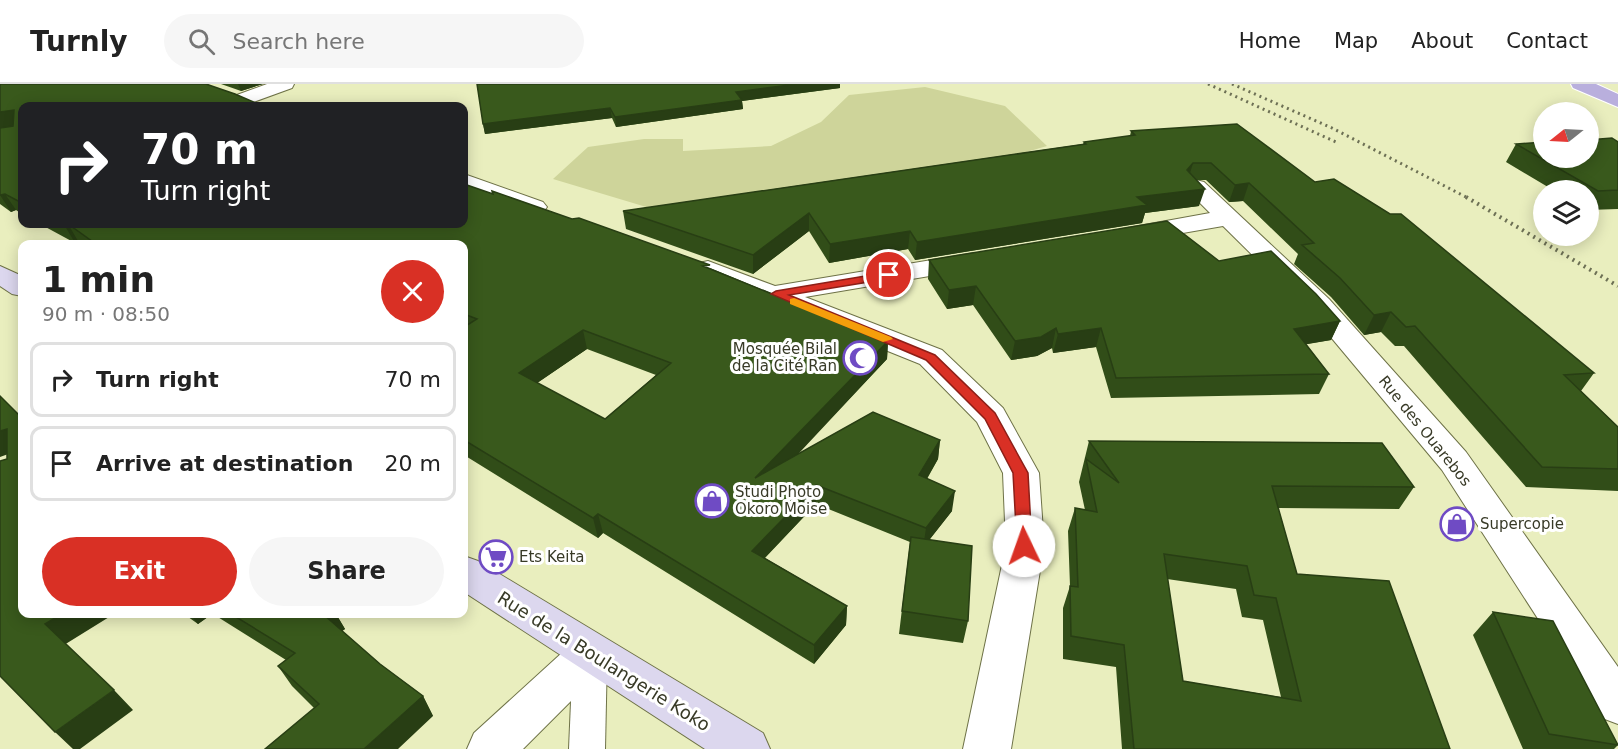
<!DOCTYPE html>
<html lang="en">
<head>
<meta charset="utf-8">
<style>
  :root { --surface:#fff; --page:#f6f6f6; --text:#222; --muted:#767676; --line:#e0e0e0; --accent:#d93025 }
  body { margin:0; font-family:"DejaVu Sans",sans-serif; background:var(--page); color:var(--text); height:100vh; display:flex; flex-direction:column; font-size:22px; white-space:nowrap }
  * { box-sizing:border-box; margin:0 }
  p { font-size:20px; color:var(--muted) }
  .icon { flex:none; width:33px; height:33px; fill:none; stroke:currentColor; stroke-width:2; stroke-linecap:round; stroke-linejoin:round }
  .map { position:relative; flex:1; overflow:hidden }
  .panel { position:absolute; left:18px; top:156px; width:450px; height:378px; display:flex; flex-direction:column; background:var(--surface); border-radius:12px; box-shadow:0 3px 15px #0003 }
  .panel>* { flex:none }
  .guide { position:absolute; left:18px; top:18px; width:450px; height:126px; border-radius:12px; box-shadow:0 3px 15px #0003; background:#202124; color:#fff; overflow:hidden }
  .needle { width:39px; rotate:252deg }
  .tools { position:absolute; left:1533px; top:18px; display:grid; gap:12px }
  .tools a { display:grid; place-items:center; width:66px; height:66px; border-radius:50%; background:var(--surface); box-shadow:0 3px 15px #0003; font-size:30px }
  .pin { position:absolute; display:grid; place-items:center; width:51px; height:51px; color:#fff; margin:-26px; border:3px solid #fff; border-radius:50%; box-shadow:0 2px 6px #0007 }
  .me { position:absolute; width:66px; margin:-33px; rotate:357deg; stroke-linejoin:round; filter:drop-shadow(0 0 4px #0008) }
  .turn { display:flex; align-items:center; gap:21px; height:126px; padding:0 24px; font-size:27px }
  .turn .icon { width:78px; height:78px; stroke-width:2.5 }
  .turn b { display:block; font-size:42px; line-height:51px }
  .round { display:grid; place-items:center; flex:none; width:63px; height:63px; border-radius:32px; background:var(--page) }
  .summary { display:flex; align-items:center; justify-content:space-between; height:102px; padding:0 24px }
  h1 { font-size:36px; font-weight:600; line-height:45px }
  .button { display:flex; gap:12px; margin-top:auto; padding:12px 24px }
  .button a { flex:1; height:69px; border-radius:36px; background:var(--accent); color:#fff; font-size:24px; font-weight:600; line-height:69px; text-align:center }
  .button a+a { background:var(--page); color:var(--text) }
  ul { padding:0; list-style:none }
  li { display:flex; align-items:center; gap:18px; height:75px; margin:0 12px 9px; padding:0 12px; border:3px solid var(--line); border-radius:12px }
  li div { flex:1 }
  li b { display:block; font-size:22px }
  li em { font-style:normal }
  header { display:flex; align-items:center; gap:36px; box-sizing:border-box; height:84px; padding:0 30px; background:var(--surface); border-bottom:2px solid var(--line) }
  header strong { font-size:28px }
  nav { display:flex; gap:33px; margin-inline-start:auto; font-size:21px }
  .search { width:420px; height:54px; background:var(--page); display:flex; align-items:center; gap:15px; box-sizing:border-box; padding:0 21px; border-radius:33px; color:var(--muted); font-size:22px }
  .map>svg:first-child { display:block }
  .green { fill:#ced49a }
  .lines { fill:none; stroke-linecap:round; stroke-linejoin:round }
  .lane-casing { stroke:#6e7247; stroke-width:2 }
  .street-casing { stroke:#6e7247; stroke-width:2 }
  .secondary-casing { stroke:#6e7247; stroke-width:2 }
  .primary-casing { stroke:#fff; stroke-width:2 }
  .lane { fill:#fff; fill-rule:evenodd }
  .street { fill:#fff; fill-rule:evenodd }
  .secondary { fill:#dcd7ee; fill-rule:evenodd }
  .primary { fill:#b9afdd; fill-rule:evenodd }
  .rail-far1 { stroke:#6d7055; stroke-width:3; stroke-dasharray:2 4; stroke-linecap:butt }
  .rail { stroke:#6d7055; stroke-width:4; stroke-dasharray:2 4.5; stroke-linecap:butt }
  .wall { fill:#314d18; fill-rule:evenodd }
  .shaded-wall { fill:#283e14 }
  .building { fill:#39591c; stroke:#283e14; stroke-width:1.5; fill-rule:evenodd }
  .route { fill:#d93025; stroke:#8d1f18; stroke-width:1.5 }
  .slow { fill:#f59e0b }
  .labels { text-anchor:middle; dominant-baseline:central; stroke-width:6; stroke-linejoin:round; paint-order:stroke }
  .poi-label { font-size:15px; fill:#383a27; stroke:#fff; text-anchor:start }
  .street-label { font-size:15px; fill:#383a27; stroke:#fff }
  .near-street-label { font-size:18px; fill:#383a27; stroke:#fff }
</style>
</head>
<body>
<header>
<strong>Turnly</strong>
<div class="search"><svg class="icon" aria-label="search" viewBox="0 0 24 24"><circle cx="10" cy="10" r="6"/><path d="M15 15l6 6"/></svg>Search here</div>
<nav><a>Home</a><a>Map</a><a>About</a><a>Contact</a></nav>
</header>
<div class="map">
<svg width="1618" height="665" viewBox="0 0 1618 665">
  <rect width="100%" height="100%" fill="#e9eebe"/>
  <path class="green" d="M925,3L1005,22L1047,62L982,81L663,128L553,95L588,63L644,55H683V67L771,62L821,38L849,11Z"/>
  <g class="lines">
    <defs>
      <path id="lane" d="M590,556L602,560L607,570L605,665H569L573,570L578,560Z"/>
      <path id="street" d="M267,0H294L292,4L248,20H234L231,16L234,12Z
        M464,90L543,118L547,123L543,128L535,130L464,105Z
        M1196,96L1204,98L1329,215L1466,368L1618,583V640L1602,634L1442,386L1309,227L1223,142L1131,158L1122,155L1118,150L1122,145L1210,129L1184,103L1188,98Z
        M974,169L983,171L987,177L983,183L805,213L942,266L1003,324L1039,389L1044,462L1011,665H963L1006,462L1003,389L977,338L920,280L699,191L695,185L699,179L708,177L775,202Z
        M590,551L605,557L612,570L605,583L523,665H467L474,649L575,557Z"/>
      <path id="secondary" d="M0,182L22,192V212L12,210L0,202Z
        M464,472L478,477L763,649L770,665H705L464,508Z"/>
      <path id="primary" d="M1571,0H1596L1618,10V23L1573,4Z"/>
    </defs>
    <use href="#lane" class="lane-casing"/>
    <use href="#street" class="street-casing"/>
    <use href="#secondary" class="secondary-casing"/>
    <use href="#primary" class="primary-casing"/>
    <use href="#lane" class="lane"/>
    <use href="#street" class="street"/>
    <use href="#secondary" class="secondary"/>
    <use href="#primary" class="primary"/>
    <path class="rail-far1" d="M1208,0L1336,58
      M1232,0L1332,44L1468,114"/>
    <path class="rail" d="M1466,113L1618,202"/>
  </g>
  <path class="wall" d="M0,0L22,22V130L16,126L11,128L0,120Z
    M221,0H263L241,7Z
    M477,0H840V4L742,17L743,25L616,43L612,34L485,50L483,40Z
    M1131,47L1315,98L1594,289L1581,307L1618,343V407L1526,403L1404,262H1395L1381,248L1364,251L1331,213L1294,180L1298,170L1243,117L1229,118L1206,96H1197L1199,122L1145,129L1142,139L915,176L908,165L829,179L809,147L753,190L626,145L623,127L1083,60L1084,58L1130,52Z
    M1618,58V125L1588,126V106H1553L1506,78L1516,60Z
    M40,140H464L710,184L888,257L887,275L796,371L940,356L938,375L927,395L952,427L929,456L968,537L963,559L899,550L910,458L816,420L765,474L847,522L846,541L814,580L603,449L598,454L464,371V160H83L78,157L75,159ZM587,265L656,291L605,335L537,299Z
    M929,176L1219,177L1340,237L1331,256L1306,260L1329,290L1319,310L1111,314L1096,263L1053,269L1052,264L1037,272L1011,276L973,221L947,225L928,195Z
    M1089,357L1414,403L1399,425L1278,424L1297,490L1450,665H1122L1116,583L1063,575V524L1070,502L1068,447L1075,424L1085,426L1079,398ZM1167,495L1236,505L1242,533L1263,536L1281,613L1183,597Z
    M1493,528L1618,661L1614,665H1523L1473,551Z
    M184,530H212L198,540Z
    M213,530H336L345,545L342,547L380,580L423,612L433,632L314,624L292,602L278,582L286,576Z"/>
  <path class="shaded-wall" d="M238,0H263L241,7Z
    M797,0H840V4L742,17L743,25L616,43L615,33L736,8Z
    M610,24L612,34L485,50L483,40Z
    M14,26L22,40L0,44V28Z
    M1193,79L1188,96L1187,86Z
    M1249,99L1243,117L1229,118L1235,101Z
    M1205,105L1199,122L1145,129L1142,139L915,176L917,158L1137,113Z
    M5,110L16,126L11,128L0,111Z
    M809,129V147L753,190V171Z
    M68,140L78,157L75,159L65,142Z
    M910,147L908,165L829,179L830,160Z
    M976,202L973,221L947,225L949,206Z
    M1391,228L1381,248L1364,251L1374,231Z
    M1340,237L1331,256L1285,264L1294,245Z
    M1056,244L1052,264L1037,272L1011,276L1015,257Z
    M1101,244L1096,263L1053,269L1058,250Z
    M583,246L587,265L524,308L519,289Z
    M888,257L887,275L757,414L755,394Z
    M7,345L22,365L0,373V347Z
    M940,356L938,375L917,411L919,391Z
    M816,401V420L753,486L752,467Z
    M955,407L952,427L923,464L926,444Z
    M598,430L603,449L598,454L593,434Z
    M847,522L846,541L814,580V561Z
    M62,530H114L64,561L45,540Z
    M190,530H212L198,540Z
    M326,530H336L345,545L336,551L324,531Z
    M114,606L133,626L80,665H73L55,648Z
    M423,612L433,632L398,665H364Z"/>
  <path class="building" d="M0,0H206L235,10L263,22H22V119L5,110L0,111V44L13,42L14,26L0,28Z
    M477,0H797L736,8L742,16L615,33L610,24L483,40Z
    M1237,40L1315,98L1334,95L1390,130H1401L1594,289L1564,291L1618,343V385L1542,383L1415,242L1406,243L1391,228L1374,231L1340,194L1302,161L1314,159L1249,99L1235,101L1211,79H1193L1187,86L1205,105L1137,113L1147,121L917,158L910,147L830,160L809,129L753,171L623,127L1086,60L1084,58L1135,51L1131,47Z
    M1612,54L1618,58V106L1598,107L1516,60L1544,58V74H1588V56Z
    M464,100L493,110L492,107L572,135L579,134L710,181L703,182L888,257L755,394L873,328L940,356L919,391L955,407L926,444L816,401L752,467L847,522L814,561L598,430L593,434L464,356V243L477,235L464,230V160H96L68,140L65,142L61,140H464ZM583,246L671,279L605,335L519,289Z
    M1167,137L1219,177L1271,167L1316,210L1340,237L1294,245L1329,290L1116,294L1101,244L1058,250L1056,244L1041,253L1015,257L976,202L949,206L929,176Z
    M0,312L22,334V530H62L45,540L114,606L55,648L0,592V377L7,375V345L0,347Z
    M1089,357L1382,359L1414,403L1272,402L1297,490L1389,497L1450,665H1134L1124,561L1071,552L1070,502L1078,503L1075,424L1097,428L1086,375L1119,399ZM1164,470L1247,482L1254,511L1276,514L1301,617L1183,597Z
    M911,453L972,462L968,537L902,527Z
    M1493,528L1553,537L1618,661L1549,650Z
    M231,530H326L324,531L380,580L423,612L364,665H265L319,620L278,582L295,569Z"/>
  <path class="route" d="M889,188L894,191L893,194L789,211L935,271L995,329L1028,389L1032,462L1030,467H1019L1017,462L1013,389L985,335L926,276L771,210L776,207Z"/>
  <path class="slow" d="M794,214L891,253L893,255L883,258L790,220V215Z"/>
  <defs>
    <symbol id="mosque-ring" viewBox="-11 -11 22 22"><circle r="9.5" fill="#fff" stroke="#6f4bc4" stroke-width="1.5"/><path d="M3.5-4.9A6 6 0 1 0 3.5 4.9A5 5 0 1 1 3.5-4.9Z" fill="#6f4bc4"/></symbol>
    <symbol id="shop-ring" viewBox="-11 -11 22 22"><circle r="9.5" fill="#fff" stroke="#6f4bc4" stroke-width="1.5"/><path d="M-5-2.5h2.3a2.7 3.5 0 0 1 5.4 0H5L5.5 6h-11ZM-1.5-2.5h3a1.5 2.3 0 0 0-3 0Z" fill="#6f4bc4"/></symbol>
    <symbol id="supermarket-ring" viewBox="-11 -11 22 22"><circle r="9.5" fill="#fff" stroke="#6f4bc4" stroke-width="1.5"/><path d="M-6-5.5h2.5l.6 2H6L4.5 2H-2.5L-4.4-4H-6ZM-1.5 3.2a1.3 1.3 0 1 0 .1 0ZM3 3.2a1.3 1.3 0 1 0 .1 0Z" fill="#6f4bc4"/></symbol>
  </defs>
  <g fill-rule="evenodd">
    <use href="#mosque-ring" x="841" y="255" width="38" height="38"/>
    <use href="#shop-ring" x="693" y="398" width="38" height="38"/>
    <use href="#shop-ring" x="1438" y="421" width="38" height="38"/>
    <use href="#supermarket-ring" x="477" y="454" width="38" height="38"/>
  </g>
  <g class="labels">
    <g class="poi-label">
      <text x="837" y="265" text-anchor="end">Mosquée Bilal<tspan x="837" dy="17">de la Cité Ran</tspan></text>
      <text x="735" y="408">Studi Photo<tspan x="735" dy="17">Okoro Moise</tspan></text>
      <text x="1480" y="440">Supercopie</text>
      <text x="519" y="473">Ets Keita</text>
    </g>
    <g class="street-label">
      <text transform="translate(1425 347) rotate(51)">Rue des Ouarebos</text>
    </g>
    <g class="near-street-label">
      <text transform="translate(604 577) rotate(32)">Rue de la Boulangerie Koko</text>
    </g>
  </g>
</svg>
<div class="tools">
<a><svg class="needle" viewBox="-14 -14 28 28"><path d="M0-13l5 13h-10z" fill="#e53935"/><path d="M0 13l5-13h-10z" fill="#767676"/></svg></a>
<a><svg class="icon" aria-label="layers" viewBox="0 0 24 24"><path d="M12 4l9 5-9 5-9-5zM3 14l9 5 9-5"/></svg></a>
</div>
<div class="pin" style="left:889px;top:191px;background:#d93025"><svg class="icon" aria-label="arrive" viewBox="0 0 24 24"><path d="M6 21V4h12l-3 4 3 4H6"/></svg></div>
<svg class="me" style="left:1024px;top:462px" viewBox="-20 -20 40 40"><circle r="19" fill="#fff"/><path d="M0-13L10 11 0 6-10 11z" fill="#d93025"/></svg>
<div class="guide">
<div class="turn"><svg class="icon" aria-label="right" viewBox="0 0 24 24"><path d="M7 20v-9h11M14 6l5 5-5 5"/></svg><div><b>70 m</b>Turn right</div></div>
</div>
<section class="panel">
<div class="summary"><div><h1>1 min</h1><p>90 m · 08:50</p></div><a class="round" style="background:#d93025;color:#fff"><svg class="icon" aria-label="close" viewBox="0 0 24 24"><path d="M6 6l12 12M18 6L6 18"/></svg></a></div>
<ul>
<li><svg class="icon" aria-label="right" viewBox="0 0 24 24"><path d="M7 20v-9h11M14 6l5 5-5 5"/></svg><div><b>Turn right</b></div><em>70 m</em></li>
<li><svg class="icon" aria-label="arrive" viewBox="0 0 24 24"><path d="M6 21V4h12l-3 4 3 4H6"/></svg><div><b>Arrive at destination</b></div><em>20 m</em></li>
</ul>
<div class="button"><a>Exit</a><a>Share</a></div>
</section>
</div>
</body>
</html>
